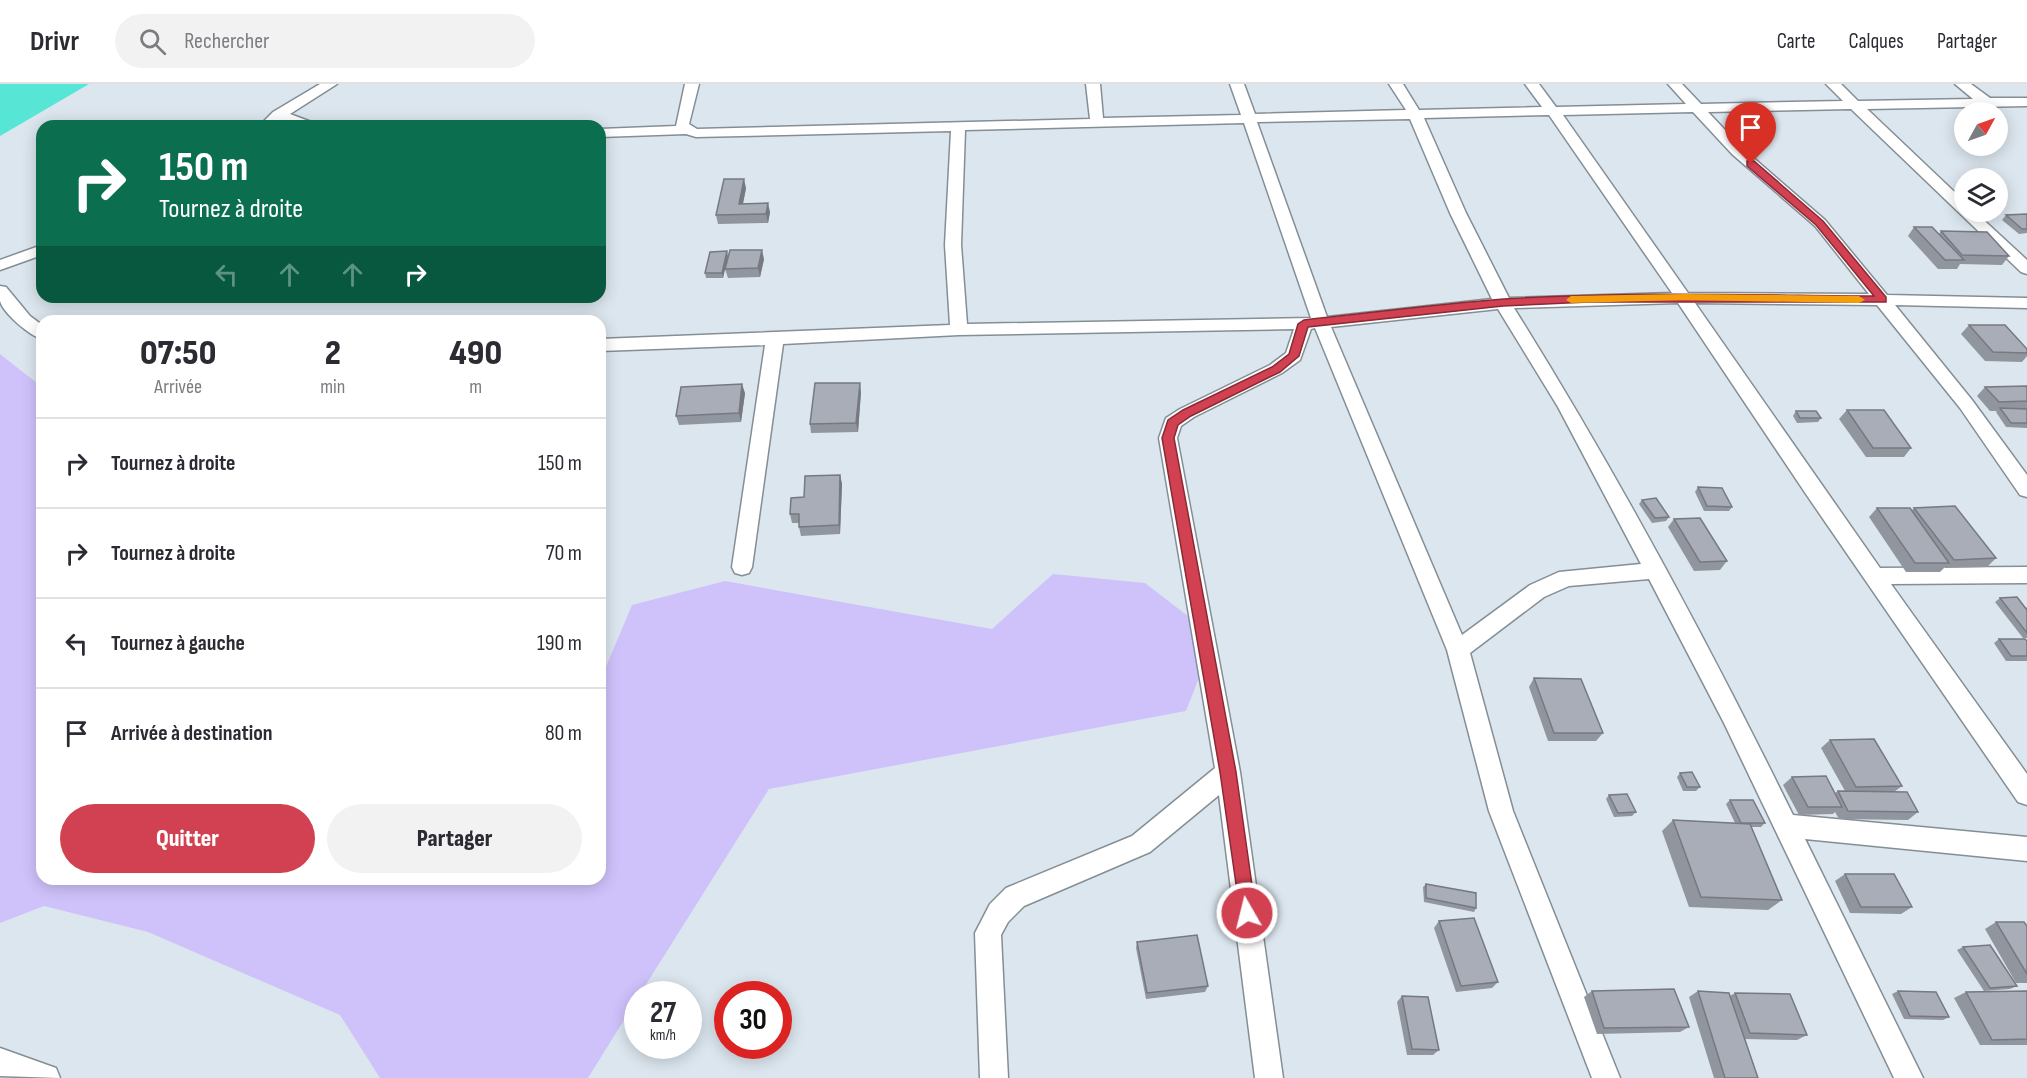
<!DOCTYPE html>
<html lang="fr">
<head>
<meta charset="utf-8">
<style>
  :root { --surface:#fff; --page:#f2f2f3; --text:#2b2b33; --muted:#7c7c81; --line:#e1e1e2; --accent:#d24151 }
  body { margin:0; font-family:"Sofia Sans Condensed",sans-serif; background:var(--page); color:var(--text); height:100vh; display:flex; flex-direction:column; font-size:22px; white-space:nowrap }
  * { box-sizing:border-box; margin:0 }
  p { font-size:20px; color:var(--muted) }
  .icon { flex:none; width:33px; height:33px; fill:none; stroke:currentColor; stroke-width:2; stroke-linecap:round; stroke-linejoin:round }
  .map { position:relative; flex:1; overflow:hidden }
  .details { position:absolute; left:36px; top:231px; width:570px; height:570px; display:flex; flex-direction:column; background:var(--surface); border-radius:18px; box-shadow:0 3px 15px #0003 }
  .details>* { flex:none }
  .guide { position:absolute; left:36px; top:36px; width:570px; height:183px; border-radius:18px; box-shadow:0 3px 15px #0003; background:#0b6e4f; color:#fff; overflow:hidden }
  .needle { width:39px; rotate:50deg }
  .fabs { position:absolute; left:1954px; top:18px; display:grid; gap:12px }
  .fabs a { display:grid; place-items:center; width:54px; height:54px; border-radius:50%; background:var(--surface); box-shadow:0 3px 15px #0003; font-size:30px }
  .speed { position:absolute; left:624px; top:897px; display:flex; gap:12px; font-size:30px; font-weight:700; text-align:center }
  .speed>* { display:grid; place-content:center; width:78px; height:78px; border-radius:50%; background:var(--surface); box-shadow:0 3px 15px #0003; line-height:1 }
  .speed small { font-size:15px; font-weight:400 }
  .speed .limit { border:9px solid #d22; background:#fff; color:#111 }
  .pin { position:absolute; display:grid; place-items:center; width:51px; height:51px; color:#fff; margin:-62px -26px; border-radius:50% 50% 50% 0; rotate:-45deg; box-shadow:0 0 6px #0007 }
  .pin .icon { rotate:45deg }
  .me { position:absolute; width:66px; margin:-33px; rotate:352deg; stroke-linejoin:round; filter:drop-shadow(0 0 4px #0008) }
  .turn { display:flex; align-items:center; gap:21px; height:126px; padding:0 24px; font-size:27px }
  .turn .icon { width:78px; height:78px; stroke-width:2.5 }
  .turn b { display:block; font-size:42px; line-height:51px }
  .lanes { display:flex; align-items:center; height:57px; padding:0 24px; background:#0003; justify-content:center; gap:30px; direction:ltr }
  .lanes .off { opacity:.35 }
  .eta { display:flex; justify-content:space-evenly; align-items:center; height:102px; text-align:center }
  .eta b { font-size:36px; font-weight:800; line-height:42px }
  .button { display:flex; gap:12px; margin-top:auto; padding:12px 24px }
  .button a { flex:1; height:69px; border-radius:36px; background:var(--accent); color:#fff; font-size:24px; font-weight:800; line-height:69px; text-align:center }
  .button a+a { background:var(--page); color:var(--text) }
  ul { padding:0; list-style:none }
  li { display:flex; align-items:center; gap:18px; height:90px; padding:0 24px; border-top:2px solid var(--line) }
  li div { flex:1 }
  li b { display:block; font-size:22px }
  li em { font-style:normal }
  header { display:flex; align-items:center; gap:36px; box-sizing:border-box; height:84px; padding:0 30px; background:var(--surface); border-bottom:2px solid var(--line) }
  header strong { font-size:28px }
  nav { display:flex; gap:33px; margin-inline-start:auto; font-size:21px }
  .search { width:420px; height:54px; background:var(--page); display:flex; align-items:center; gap:15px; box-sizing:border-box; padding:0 21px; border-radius:33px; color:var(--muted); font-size:22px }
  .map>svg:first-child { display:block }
  .green { fill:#cfc2fb }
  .water { fill:#57e5d5 }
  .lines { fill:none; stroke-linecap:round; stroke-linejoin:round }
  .minor-casing { stroke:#848e95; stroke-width:3 }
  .minor { fill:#fff; fill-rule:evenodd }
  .wall { fill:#91959d }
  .shaded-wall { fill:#767980 }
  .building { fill:#a9adb7; stroke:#767980; stroke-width:1.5 }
  .route { fill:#d24151; stroke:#882a35; stroke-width:1.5 }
  .slow { fill:#f59e0b }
</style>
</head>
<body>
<header>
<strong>Drivr</strong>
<div class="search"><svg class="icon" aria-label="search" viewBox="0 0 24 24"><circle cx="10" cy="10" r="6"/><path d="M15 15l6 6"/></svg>Rechercher</div>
<nav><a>Carte</a><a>Calques</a><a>Partager</a></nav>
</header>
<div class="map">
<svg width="2027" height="994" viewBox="0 0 2027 994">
  <rect width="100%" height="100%" fill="#dce6ee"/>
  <path class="green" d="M0,270L42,303V795H600V597L632,521L725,497L992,545L1053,490L1145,499L1215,553L1186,627L769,705L640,910H638L637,915L588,994H380L340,931L148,848L44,822L0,839Z"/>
  <path class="water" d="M0,0H89L0,52Z"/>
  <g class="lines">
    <defs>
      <path id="minor" d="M320,0H337L290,30L314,39L316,42H296L281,37L275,42H259L273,28Z
        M685,0H699L689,40L697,45L1090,35L1086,0H1100L1103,34L1241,31L1230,0H1244L1255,30L1406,26L1389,0H1403L1419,26L1542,23L1525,0H1539L1556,23L1686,20L1668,0H1682L1701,20L1843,17L1826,0H1841L1858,17L1973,15L1955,0H1971L1990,14H2027V22L1867,25L1965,118V128H1975L2027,176V190L2021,188L1851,25L1708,28L1742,64L1825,136L1887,211L2027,214V224L1895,221L1972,316L2027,391V413L2020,411L1960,324L1877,221L1695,219L1880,484L2027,483V499L1891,500L2027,690V721L2018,718L1808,413L1678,219L1514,224C1616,387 1708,558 1793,731L2027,753V777L1805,755L1923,994H1894L1724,639L1649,495L1569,502L1544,513L1470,569L1513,727L1620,994H1592L1489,727L1447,566L1315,244L1311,245L1300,276L1282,289L1194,333L1181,342L1177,354L1240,688L1283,994H1255L1219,711L1150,768L1024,822L1008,838L1001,851L1008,994H980L975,849L990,820L1006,804L1132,752L1215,684L1159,354L1166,334L1180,325L1270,281L1286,269L1294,245L959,251L783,260L752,483L749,489L742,491L735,489L732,483L765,261L600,267V255L950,241L945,161L951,47L696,53L686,50L600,53V45L676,42ZM1693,28L1732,70L1815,142L1869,210L1688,209L1563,31ZM1549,31L1672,209L1509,214L1466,129L1424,34ZM1410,35L1450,129L1492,215L1327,233L1257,38ZM1244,39L1311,234L967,240L961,161L965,46ZM1498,225L1558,323L1641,480L1559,488L1530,501L1462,551L1331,243Z
        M42,161V171L0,186V176Z
        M0,202L6,203L30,232L42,241V255C30,252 3,229 0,217C0,213 0,206 0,202Z
        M0,964L56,984L60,994L0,992Z"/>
    </defs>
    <use href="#minor" class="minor-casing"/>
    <use href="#minor" class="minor"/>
  </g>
  <path class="wall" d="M746,104L743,120L770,128L768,139L718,140L716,131Z
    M2027,130V149L2019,150L2002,136L2006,131Z
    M1914,143L1939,150L1941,147L2009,172L2002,181L1960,180L1957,185H1938L1908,152Z
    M728,172L723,194H706L705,189Z
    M764,175L760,193L728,194L725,185Z
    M1969,241L2027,265V272L2022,278L1985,277L1961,250Z
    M2027,302V344L2006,343L1996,328L1997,327H1990L1977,312L1985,303Z
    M861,308L858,348L811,349L810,340Z
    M745,309L741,338L679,341L676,332Z
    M1847,326L1911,364L1904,373H1866L1839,335Z
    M1796,327L1821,334L1818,338L1797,339L1793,332Z
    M840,391L842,400L840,450L801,452L799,443V439H792L790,430L804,413Z
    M1698,403L1732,423L1729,427H1704L1695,408Z
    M1642,416L1669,433L1666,437L1652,439L1639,420Z
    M1877,424L1912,426L1914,424L1996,474L1987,483L1945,484V483L1940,488H1906L1869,433Z
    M1674,435L1727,477L1720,486L1694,487L1668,443Z
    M2000,514L2026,524L2027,523V554H2023L1995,518Z
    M1999,555L2027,557V577H2006L1994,559Z
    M1534,594L1603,649L1596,657H1548L1529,603Z
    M1830,656L1902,702L1894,708L1918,728L1908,736L1839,735L1835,728L1833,730L1799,731L1783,701L1792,693L1835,709L1838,707H1845L1821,664Z
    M1680,689L1700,703L1696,707H1683L1677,693Z
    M1609,711L1636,728L1632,732L1614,733L1606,715Z
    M1730,716L1765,739L1761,743H1751L1782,816L1768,826L1689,823L1662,747L1673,736L1735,739L1726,720Z
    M1845,790L1912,823L1901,830L1850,829L1835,797Z
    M1426,800L1476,824L1474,828L1424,818L1423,803Z
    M1439,837L1498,898L1492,904L1456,908L1434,844Z
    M1996,838L2027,842V899H2016L1985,845Z
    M1137,858L1208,902L1205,908L1146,915L1136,864Z
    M1963,863L2017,902L2010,905L1984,907L1957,866Z
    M1592,907L1689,943L1680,948L1597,950L1584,913Z
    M1698,907L1730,912L1735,909L1807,951L1797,956L1745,955L1758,994H1714L1689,913Z
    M1898,907L1949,933L1943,936L1904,935L1892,910Z
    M2027,907V961H1980L1954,914L1966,908Z
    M1402,912L1439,966L1433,971H1407L1397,918Z"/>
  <path class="shaded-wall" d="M744,95L746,104L741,129L739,120Z
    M768,119L770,128L768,139L766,130Z
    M762,166L764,175L760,193L758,184Z
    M727,167L728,172L723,194L722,189Z
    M860,299L861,308L858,348L856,339Z
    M742,300L745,309L741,338L739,329Z
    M840,391L842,400L840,450L839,441Z"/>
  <path class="building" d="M724,95H744L739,120L768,119L766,130L716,131Z
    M2027,130V145H2022L2006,131Z
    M1914,143H1932L1964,176H1945Z
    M1941,147L1987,148L2009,172L1962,171Z
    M730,166H762L758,184L725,185Z
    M727,167L722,189H705L710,168Z
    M1969,241H2005L2027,265V269L1993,268Z
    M815,299H860L856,339L810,340Z
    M742,300L739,329L676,332L681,303Z
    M2027,302V317L1999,318L1985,303Z
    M2000,324L2027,325V339H2011Z
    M1847,326H1884L1911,364H1873Z
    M1796,327H1816L1821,334H1800Z
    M840,391L839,441L799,443V430H790L791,414L804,413L805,392Z
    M1698,403L1722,404L1732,423L1707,422Z
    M1656,414L1669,433L1655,434L1642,416Z
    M1955,422L1996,474L1954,476L1914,424Z
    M1877,424H1910L1949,479H1915Z
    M1700,434L1727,477L1700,478L1674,435Z
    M2017,513L2027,526V549L2000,514Z
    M1999,555H2025L2027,557V572H2011Z
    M1534,594L1581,595L1603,649H1554Z
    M1874,655L1902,702L1856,703L1830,656Z
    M1692,688L1700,703H1687L1680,689Z
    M1826,692L1842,723H1808L1792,693Z
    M1838,707L1907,708L1918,728L1848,727Z
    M1627,710L1636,728L1618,729L1609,711Z
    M1730,716H1753L1765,739H1741Z
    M1673,736L1750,740L1782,816L1701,813Z
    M1845,790H1894L1912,823H1861Z
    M1426,800L1476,809V824L1426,814Z
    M1474,834L1498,898L1461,902L1439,837Z
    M1996,838H2024L2027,842V890Z
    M1197,851L1208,902L1147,909L1137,858Z
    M1990,861L2017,902L1990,904L1963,863Z
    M1674,905L1689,943L1604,944L1592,907Z
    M1698,907L1729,909L1758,994H1725Z
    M1898,907L1936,908L1949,933L1910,932Z
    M2027,907V955L1992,956L1966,908Z
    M1735,909L1790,910L1807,951L1750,949Z
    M1402,912L1428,913L1439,966L1412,965Z"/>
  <path class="route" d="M1747,77H1754L1823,137L1886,213V218H1589L1503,222L1308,243L1299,272L1280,288L1191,332L1178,341L1174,354L1236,688L1256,829L1253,835L1247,837L1241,835L1220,688L1162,354L1168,336L1183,326L1272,283L1289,270L1298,240L1304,236C1370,229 1437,220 1504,215C1627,207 1750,211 1874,212L1816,141L1747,82Z"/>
  <path class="slow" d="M1684,210L1859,212L1865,216L1859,219L1684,216L1571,219L1566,216L1571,212Z"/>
</svg>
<div class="fabs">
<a><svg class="needle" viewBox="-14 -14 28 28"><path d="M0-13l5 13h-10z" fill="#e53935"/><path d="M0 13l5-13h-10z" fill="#7c7c81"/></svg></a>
<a><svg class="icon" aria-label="layers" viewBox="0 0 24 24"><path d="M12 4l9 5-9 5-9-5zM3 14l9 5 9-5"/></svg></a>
</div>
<div class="speed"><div>27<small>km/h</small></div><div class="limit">30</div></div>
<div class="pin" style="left:1751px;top:80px;background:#d93025"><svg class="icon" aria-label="arrive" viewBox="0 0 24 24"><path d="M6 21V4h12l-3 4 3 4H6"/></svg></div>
<svg class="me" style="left:1247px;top:829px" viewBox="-20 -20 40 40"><circle r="17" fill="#d24151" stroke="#fff" stroke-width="3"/><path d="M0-11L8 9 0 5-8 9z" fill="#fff"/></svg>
<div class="guide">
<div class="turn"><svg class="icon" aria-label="right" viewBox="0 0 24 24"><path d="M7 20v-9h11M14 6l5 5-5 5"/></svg><div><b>150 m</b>Tournez à droite</div></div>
<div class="lanes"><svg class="icon off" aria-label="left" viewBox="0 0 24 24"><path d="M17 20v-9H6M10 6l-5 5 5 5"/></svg><svg class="icon off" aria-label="ahead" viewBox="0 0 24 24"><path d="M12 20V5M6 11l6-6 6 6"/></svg><svg class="icon off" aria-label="ahead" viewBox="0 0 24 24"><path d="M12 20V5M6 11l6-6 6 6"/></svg><svg class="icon" aria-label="right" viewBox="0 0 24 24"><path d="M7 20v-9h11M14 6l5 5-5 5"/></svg></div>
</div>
<section class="details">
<div class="eta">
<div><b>07:50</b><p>Arrivée</p></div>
<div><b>2</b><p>min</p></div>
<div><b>490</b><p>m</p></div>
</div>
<ul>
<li><svg class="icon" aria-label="right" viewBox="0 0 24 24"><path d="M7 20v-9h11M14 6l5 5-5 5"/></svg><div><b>Tournez à droite</b></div><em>150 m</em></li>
<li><svg class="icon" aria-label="right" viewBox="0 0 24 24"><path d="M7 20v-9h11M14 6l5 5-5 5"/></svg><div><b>Tournez à droite</b></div><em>70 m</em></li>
<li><svg class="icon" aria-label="left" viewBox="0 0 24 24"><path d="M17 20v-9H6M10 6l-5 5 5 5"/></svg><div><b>Tournez à gauche</b></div><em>190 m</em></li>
<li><svg class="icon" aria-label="arrive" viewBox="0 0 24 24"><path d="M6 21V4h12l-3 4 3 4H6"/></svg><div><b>Arrivée à destination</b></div><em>80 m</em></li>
</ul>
<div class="button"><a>Quitter</a><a>Partager</a></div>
</section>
</div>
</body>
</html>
